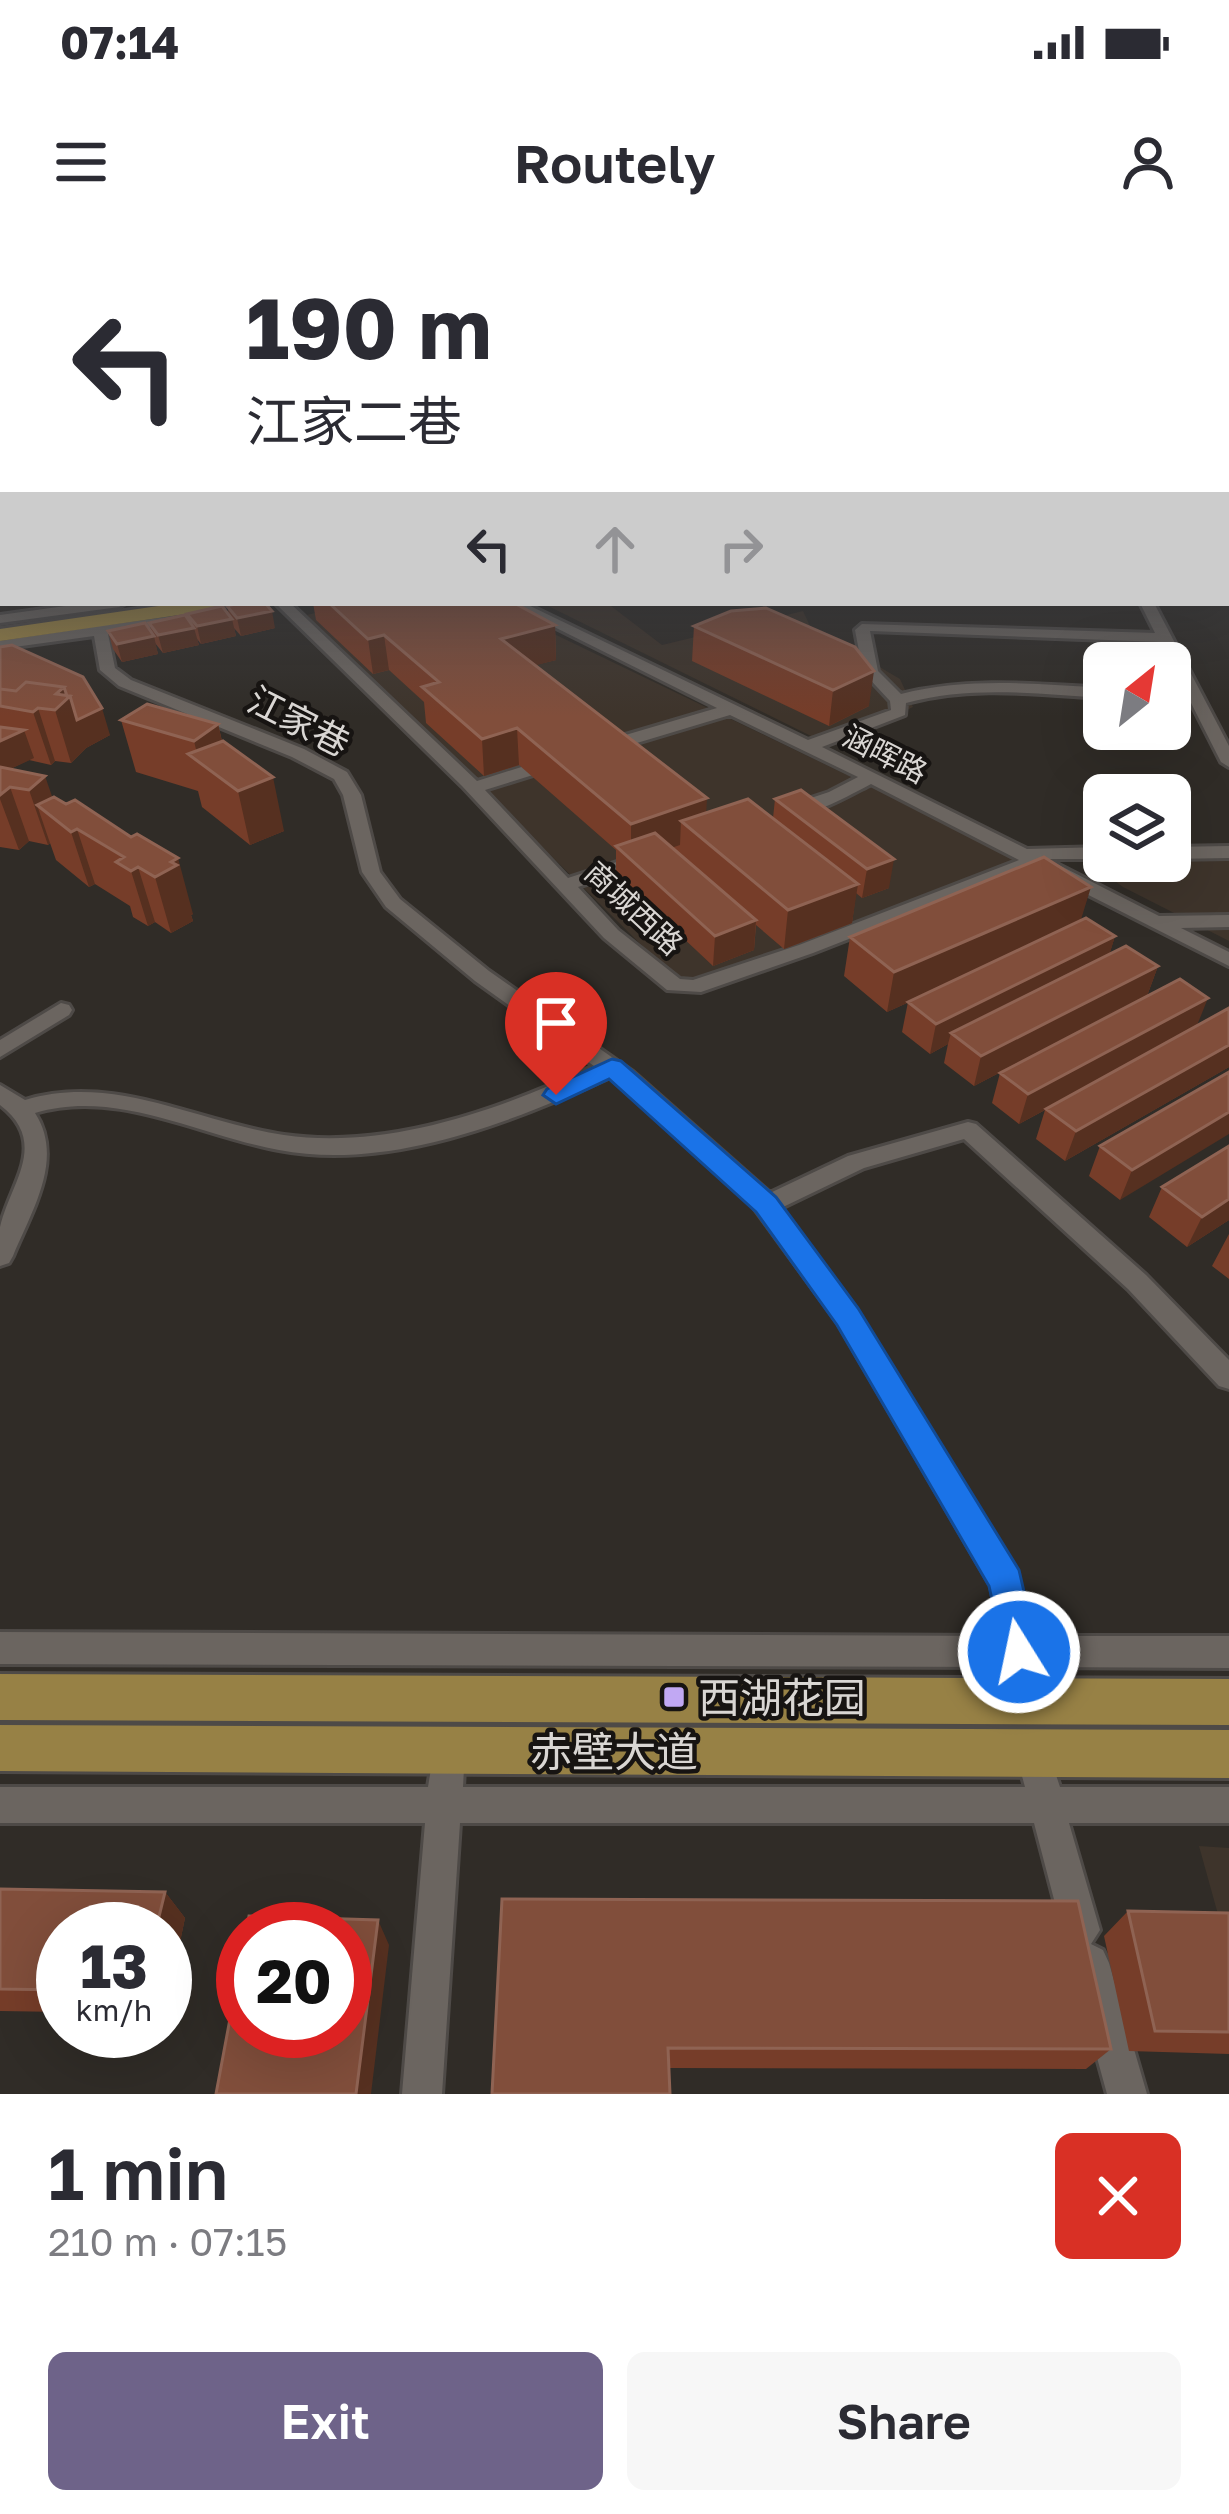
<!DOCTYPE html>
<html lang="en">
<head>
<meta charset="utf-8">
<style>
  :root { --surface:#fff; --page:#f7f7f7; --text:#2b2b33; --muted:#7c7c81; --accent:#6e6389 }
  body { margin:0; font-family:"Golos Text","Noto Sans SC",sans-serif; background:var(--page); color:var(--text); height:100vh; display:flex; flex-direction:column; font-size:45px; white-space:nowrap }
  * { box-sizing:border-box; margin:0 }
  p { font-size:39px; color:var(--muted) }
  .icon { flex:none; width:66px; height:66px; fill:none; stroke:currentColor; stroke-width:2; stroke-linecap:round; stroke-linejoin:round }
  .map { position:relative; height:1854px; overflow:hidden }
  .panel { display:flex; flex-direction:column; background:var(--surface); flex:1 }
  .panel>* { flex:none }
  .top-card { position:absolute; left:0px; top:0px; width:1230px; height:366px; box-shadow:0 12px 48px #0002; background:#fff; color:var(--text); overflow:hidden }
  .needle { width:78px; rotate:30deg }
  .tools { position:absolute; left:1083px; top:402px; display:grid; gap:24px }
  .tools a { display:grid; place-items:center; width:108px; height:108px; border-radius:18px; background:var(--surface); box-shadow:0 12px 48px #0002; font-size:60px }
  .speed { position:absolute; left:36px; top:1662px; display:flex; gap:24px; font-size:60px; font-weight:700; text-align:center }
  .speed>* { display:grid; place-content:center; width:156px; height:156px; border-radius:50%; background:var(--surface); box-shadow:0 12px 48px #0002; line-height:1 }
  .speed small { font-size:30px; font-weight:400 }
  .speed .limit { border:18px solid #d22; background:#fff; color:#111 }
  .pin { position:absolute; display:grid; place-items:center; width:102px; height:102px; color:#fff; margin:-123px -51px; border-radius:50% 50% 50% 0; rotate:-45deg; box-shadow:0 0 12px #0007 }
  .pin .icon { rotate:45deg }
  .me { position:absolute; width:132px; margin:-66px; rotate:350deg; stroke-linejoin:round; filter:drop-shadow(0 0 9px #0008) }
  .turn { display:flex; align-items:center; gap:42px; height:252px; padding:0 48px; font-size:54px }
  .turn .icon { width:156px; height:156px; stroke-width:2.5 }
  .turn b { display:block; font-size:84px; line-height:102px }
  .lanes { display:flex; align-items:center; height:114px; padding:0 48px; background:#0003; justify-content:center; gap:60px; direction:ltr }
  .lanes .off { opacity:.35 }
  .round { display:grid; place-items:center; flex:none; width:126px; height:126px; border-radius:18px; background:var(--page) }
  .overview { display:flex; align-items:center; justify-content:space-between; height:204px; padding:0 48px }
  h1 { font-size:72px; font-weight:600; line-height:90px }
  .action { display:flex; gap:24px; margin-top:auto; padding:24px 48px }
  .action a { flex:1; height:138px; border-radius:18px; background:var(--accent); color:#fff; font-size:48px; font-weight:600; line-height:138px; text-align:center }
  .action a+a { background:var(--page); color:var(--text) }
  .status { display:flex; justify-content:space-between; align-items:center; height:84px; padding:0 60px; background:var(--surface); direction:ltr }
  .status svg { height:33px; fill:currentColor }
  header { display:flex; justify-content:space-between; align-items:center; height:156px; padding:0 48px; background:var(--surface); font-size:54px; font-weight:600 }
  .map>svg:first-child { display:block }
  .built { fill:#3e342b }
  .lines { fill:none; stroke-linecap:round; stroke-linejoin:round }
  .minor-casing { stroke:#4e4a47; stroke-width:6 }
  .major-casing { stroke:#4e4a47; stroke-width:6 }
  .minor { fill:#6b6560; fill-rule:evenodd }
  .major { fill:#978145; fill-rule:evenodd }
  .wall { fill:#763d29 }
  .shaded-wall { fill:#563020 }
  .building { fill:#814e3b; stroke:#8f6353; stroke-width:3 }
  .route { fill:#1a73e8; stroke:#114b97; stroke-width:3 }
  .poi-dot { fill:#c1a8f3; stroke:#171412; stroke-width:4.5 }
  .labels { text-anchor:middle; dominant-baseline:central; stroke-width:9; stroke-linejoin:round; paint-order:stroke }
  .far-street-label { font-size:30px; fill:#d9d6d3; stroke:#171412 }
  .street-label { font-size:36px; fill:#d9d6d3; stroke:#171412 }
  .near-poi-label { font-size:42px; fill:#d9d6d3; stroke:#171412; text-anchor:start }
  .near-street-label { font-size:42px; fill:#d9d6d3; stroke:#171412 }
</style>
</head>
<body>
<div class="status"><b>07:14</b><svg viewBox="0 0 49 12"><path d="M0 12V9h3v3zM5 12V6h3v6zM10 12V3h3v9zM15 12V0h3v12zM26 1h20v11H26zM47 4h2v5h-2z"/></svg></div>
<header><svg class="icon" aria-label="menu" viewBox="0 0 24 24"><path d="M4 6h16M4 12h16M4 18h16"/></svg>Routely<svg class="icon" aria-label="person" viewBox="0 0 24 24"><circle cx="12" cy="8" r="4"/><path d="M4 21q1-7 8-7t8 7"/></svg></header>
<div class="map">
<svg width="1229" height="1854" viewBox="0 0 1229 1854">
  <rect width="100%" height="100%" fill="#302c27"/>
  <path class="built" d="M356,363H490L1028,622L688,751L307,375Z
    M542,363H607L662,405L803,371L810,386L900,439L913,467L840,503L813,497Z
    M1229,618V701L1123,647L1099,629L1106,622Z
    M1199,1606L1229,1608V1714Z"/>
  <g class="lines">
    <defs>
      <path id="minor" d="M1227,329H1229V337H1227Z
        M87,363H126L119,367L0,383V375Z
        M275,363H290L477,541L550,518H562V526L485,550L568,638L705,593H717V601L578,647L618,690L680,739L693,740L799,705L1019,620L871,544C846,557 813,577 784,575V567L829,552L858,537L730,475L607,512H595V504L717,468L506,363H524L808,500L891,470L890,461L863,432L855,390L862,384L1155,393L1140,363H1154L1229,506V527L1221,522L1160,402L870,391L878,431L901,454C968,437 1036,444 1104,448V458C1038,454 971,445 906,463L905,475L822,507L1027,609L1104,607V619H1047L1159,676L1229,675V687L1181,688L1229,712V726L1033,627L813,713L701,752L667,750L604,698L462,546Z
        M182,375L187,376V382L108,394L115,428L131,440L304,509L347,532L361,555L380,632L400,659L489,731L633,832L770,953L848,916L968,882L976,884L1146,1035L1229,1120V1149L1219,1146L1128,1049L964,899L864,928L781,968L856,1069L1017,1332L1032,1396H1229V1428L1039,1427L1046,1461L1041,1473L1029,1478L1017,1473L1006,1427L0,1424V1392L1000,1396L991,1346L838,1083L752,965L610,837C513,882 388,931 279,910C201,896 116,848 35,873C65,919 31,972 13,1016L9,1023L0,1026C0,1014 0,999 0,987C10,943 50,903 0,865V845L25,860C115,833 196,882 284,895C389,910 501,869 594,826L475,741L386,667L362,632L343,555L334,539L292,517L119,446L100,430L94,396L0,409V401L92,387L94,381L99,380L107,385Z
        M1229,606V618L1170,619V607Z
        M61,763L69,765L72,770L69,775L0,817V800Z
        M448,1493L460,1498L465,1510L463,1547H1025L1016,1514L1021,1502L1033,1497L1045,1502L1060,1547H1229V1583H1069L1100,1690L1091,1704L1103,1710L1109,1723L1147,1854H1107L1071,1723L1080,1708L1068,1703L1062,1690L1034,1583H460L442,1854H402L425,1583H0V1547H428L436,1498Z"/>
      <path id="major" d="M179,363H230L220,369L0,401V389Z
        M0,1434L1229,1439V1485L0,1480Z
        M0,1485L1229,1490V1538L0,1531Z"/>
    </defs>
    <use href="#minor" class="minor-casing"/>
    <use href="#major" class="major-casing"/>
    <use href="#minor" class="minor"/>
    <use href="#major" class="major"/>
  </g>
  <path class="wall" d="M313,363H514L555,385L556,420L535,425L706,573L773,578L775,559L801,550L889,648L862,658L856,653L852,683L784,709L756,685L754,710L713,726L616,635V610L519,525L484,536L426,483L424,462L389,430L373,434L316,380Z
    M227,366L275,388L241,396L234,388L236,396L201,404L197,399L199,405L163,413L155,403L158,414L122,422L113,409L108,391L152,394L149,383L189,380L187,374H229Z
    M694,386L869,466L829,486L692,421Z
    M0,407L110,495L86,508L71,523L55,521L51,525L29,520L10,529L53,558L66,564L75,560L193,674L191,675L193,681L171,693L155,682L148,686L133,677L130,666L95,644L89,647L56,620L50,603L48,605L29,601L19,610L0,607Z
    M121,480L218,484L222,501L284,591L250,605L202,567L198,551L136,532Z
    M1081,680L1115,696L1109,715L1158,726L1147,756L974,846L944,823L948,804L930,814L902,792L908,762L918,758L887,772L844,736L850,697Z
    M1229,768V827L1065,921L1036,899L1045,870L1019,884L992,863L1000,833L1196,786Z
    M1229,832L1120,960L1089,936L1100,906Z
    M1229,906V980L1187,1007L1149,977L1162,947Z
    M1229,994V1039L1212,1026Z
    M0,1649L165,1652L185,1678L165,1774V1689H63V1772L0,1771Z
    M502,1659L1111,1809L1086,1829L669,1828Z
    M1128,1671L1229,1673V1814L1129,1811L1104,1696Z"/>
  <path class="shaded-wall" d="M272,371L275,388L241,396L237,378Z
    M232,379L236,396L201,404L197,386Z
    M555,385L556,420L503,434L501,399Z
    M194,388L199,405L163,413L158,395Z
    M384,395L389,430L373,434L368,399Z
    M154,396L158,414L122,422L117,404Z
    M874,431L869,466L829,486L833,450Z
    M64,447L70,456L86,508L71,523L55,470L56,454Z
    M38,468L55,521L51,525L33,472Z
    M102,468L110,495L86,508L77,480Z
    M218,484L230,537L199,522L194,501Z
    M517,488L519,525L484,536L482,499Z
    M24,490L34,518L0,534V501Z
    M45,536L62,585L37,565L50,603L48,605L29,550Z
    M273,537L284,591L250,605L238,551Z
    M10,547L29,601L19,610L0,559V555Z
    M707,558L705,596L681,581L680,605L633,621L631,619V584Z
    M77,589L95,644L89,647L71,592Z
    M178,618L193,674L191,675L193,681L171,693L155,637Z
    M894,619L889,648L862,658L867,629Z
    M138,627L155,682L148,686L131,631Z
    M858,644L852,683L784,709L788,670Z
    M1091,647L1079,686L887,772L894,732Z
    M756,680L754,710L713,726L715,696Z
    M1115,696L1106,726L951,793L948,804L930,814L936,784Z
    M1158,726L1147,756L974,846L981,816Z
    M1208,758L1196,788L1019,884L1028,854Z
    M1229,805V827L1065,921L1076,891Z
    M1229,872V894L1120,960L1132,930Z
    M1229,959V980L1187,1007L1202,977Z
    M165,1652L185,1678L165,1774V1689H156Z
    M378,1680L389,1705L371,1854H356Z"/>
  <path class="building" d="M240,363H265L272,371L237,378L227,366Z
    M329,363H514L555,385L501,399L707,558L631,584L517,488L482,499L422,447L439,442L384,395L368,399Z
    M222,366L232,379L197,386L187,374Z
    M766,368L855,407L874,431L833,450L694,386L731,371Z
    M185,375L194,388L158,395L149,383Z
    M145,383L154,396L117,404L108,391Z
    M12,405L83,437L102,468L77,480L70,456H67L64,447L26,442L16,451L0,449V407Z
    M26,442L64,447L56,454L70,456L55,470L38,468L33,472L0,466V449L16,451Z
    M147,464L218,484L194,501L121,480Z
    M0,487L24,490L0,501Z
    M223,501L273,537L238,551L188,514Z
    M0,527L45,536L29,550L10,547L0,555Z
    M801,550L894,619L867,629L775,559Z
    M54,557L66,564L75,560L131,597L137,594L178,618L171,622L177,625L155,637L138,627L131,631L116,622L124,617L77,589L71,592L37,565Z
    M748,559L858,644L788,670L681,581Z
    M655,593L756,680L715,696L616,606Z
    M1044,617L1091,647L894,732L850,697Z
    M1086,678L1115,696L936,784L908,762Z
    M1126,706L1158,726L981,816L951,793Z
    M1180,739L1208,758L1028,854L1000,833Z
    M1229,768V805L1076,891L1046,869Z
    M1229,832V872L1132,930L1100,906Z
    M1229,906V959L1202,977L1162,947Z
    M0,1649L165,1652L156,1689H63V1750L0,1749Z
    M502,1659L1078,1661L1111,1809L668,1808L670,1854H492Z
    M1128,1671L1229,1673V1792L1155,1791Z
    M249,1676L378,1680L356,1854H216L243,1709V1791H345V1689H247Z"/>
  <linearGradient id="sky" x2="0" y2="1"><stop stop-color="#1a1815"/><stop offset="0.46" stop-color="#484b52"/><stop offset="1" stop-color="#484b52" stop-opacity="0"/></linearGradient>
  <rect width="1229" height="476" fill="url(#sky)"/>
  <path class="route" d="M612,819L621,821L776,957L858,1068L1019,1330L1038,1412L1032,1424L1019,1430L1006,1424L989,1346L837,1085L756,972L609,839L556,864L543,855L547,849Z"/>
  <rect class="poi-dot" x="662" y="1445" width="24" height="24" rx="6"/>
  <g class="labels">
    <g class="far-street-label">
      <text transform="translate(885 514) rotate(27)">涵晖路</text>
      <text transform="translate(634 668) rotate(43)">商城西路</text>
    </g>
    <g class="street-label">
      <text transform="translate(299 481) rotate(27)">江家巷</text>
    </g>
    <g class="near-poi-label">
      <text x="698" y="1457">西湖花园</text>
    </g>
    <g class="near-street-label">
      <text x="614" y="1511">赤壁大道</text>
    </g>
  </g>
</svg>
<div class="tools">
<a><svg class="needle" viewBox="-14 -14 28 28"><path d="M0-13l5 13h-10z" fill="#e53935"/><path d="M0 13l5-13h-10z" fill="#7c7c81"/></svg></a>
<a><svg class="icon" aria-label="layers" viewBox="0 0 24 24"><path d="M12 4l9 5-9 5-9-5zM3 14l9 5 9-5"/></svg></a>
</div>
<div class="speed"><div>13<small>km/h</small></div><div class="limit">20</div></div>
<div class="pin" style="left:556px;top:855px;background:#d93025"><svg class="icon" aria-label="arrive" viewBox="0 0 24 24"><path d="M6 21V4h12l-3 4 3 4H6"/></svg></div>
<svg class="me" style="left:1019px;top:1412px" viewBox="-20 -20 40 40"><circle r="17" fill="#1a73e8" stroke="#fff" stroke-width="3"/><path d="M0-11L8 9 0 5-8 9z" fill="#fff"/></svg>
<div class="top-card">
<div class="turn"><svg class="icon" aria-label="left" viewBox="0 0 24 24"><path d="M17 20v-9H6M10 6l-5 5 5 5"/></svg><div><b>190 m</b>江家二巷</div></div>
<div class="lanes"><svg class="icon" aria-label="left" viewBox="0 0 24 24"><path d="M17 20v-9H6M10 6l-5 5 5 5"/></svg><svg class="icon off" aria-label="ahead" viewBox="0 0 24 24"><path d="M12 20V5M6 11l6-6 6 6"/></svg><svg class="icon off" aria-label="right" viewBox="0 0 24 24"><path d="M7 20v-9h11M14 6l5 5-5 5"/></svg></div>
</div>
</div>
<section class="panel">
<div class="overview"><div><h1>1 min</h1><p>210 m · 07:15</p></div><a class="round" style="background:#d93025;color:#fff"><svg class="icon" aria-label="close" viewBox="0 0 24 24"><path d="M6 6l12 12M18 6L6 18"/></svg></a></div>
<div class="action"><a>Exit</a><a>Share</a></div>
</section>
</body>
</html>
